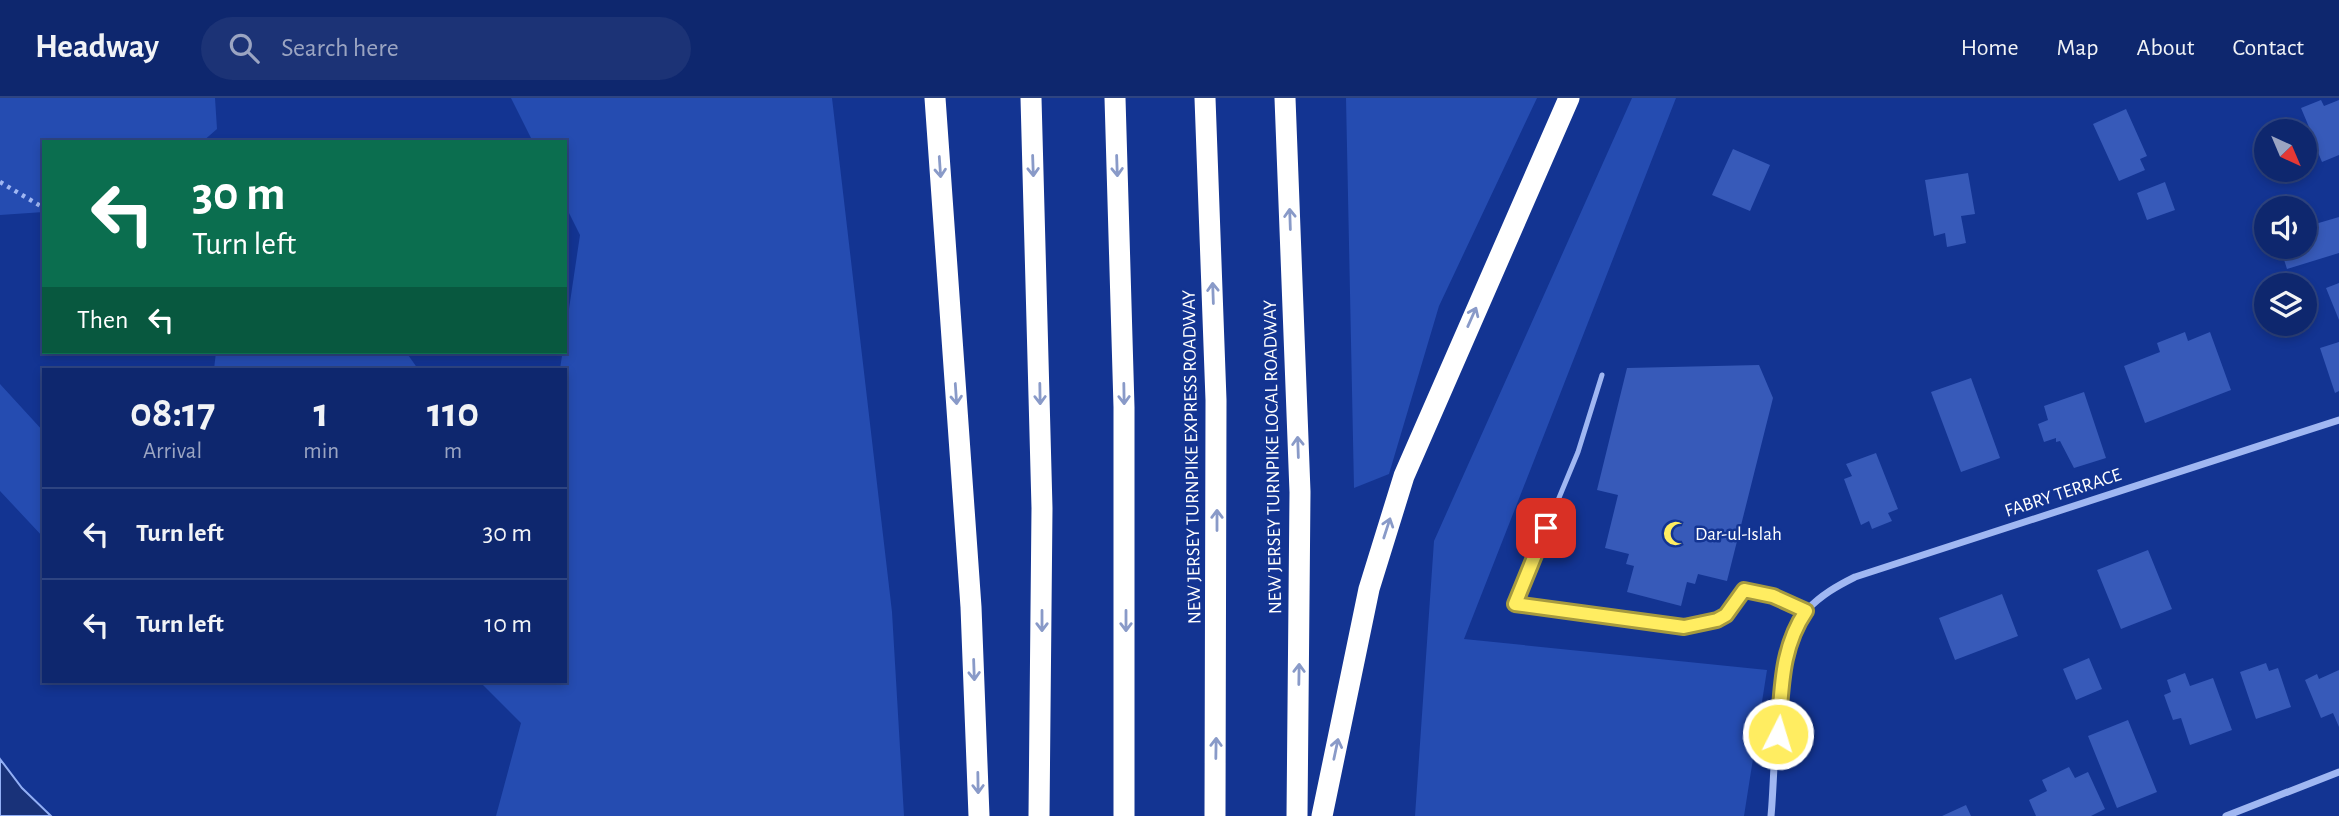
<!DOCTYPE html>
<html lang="en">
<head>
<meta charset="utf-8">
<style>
  :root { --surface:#0e276e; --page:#1c3376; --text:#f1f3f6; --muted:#9ba5c2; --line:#2e4481 }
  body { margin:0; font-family:"Alegreya Sans",sans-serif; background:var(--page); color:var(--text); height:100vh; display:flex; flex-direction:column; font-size:26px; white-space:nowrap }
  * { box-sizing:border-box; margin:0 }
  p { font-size:23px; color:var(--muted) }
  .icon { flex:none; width:38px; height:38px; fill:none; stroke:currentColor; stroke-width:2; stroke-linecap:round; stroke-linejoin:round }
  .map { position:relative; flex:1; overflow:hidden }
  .sheet { position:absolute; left:42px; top:270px; width:525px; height:315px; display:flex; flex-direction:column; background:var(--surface); border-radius:0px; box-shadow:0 4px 10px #0003,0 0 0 2px var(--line) }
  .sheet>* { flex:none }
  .hud { position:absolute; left:42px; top:42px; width:525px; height:214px; border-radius:0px; box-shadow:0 4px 10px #0003,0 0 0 2px var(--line); background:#0b6e4f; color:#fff; overflow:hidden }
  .needle { width:46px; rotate:136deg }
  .tools { position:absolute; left:2254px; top:21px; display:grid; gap:14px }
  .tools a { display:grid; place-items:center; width:63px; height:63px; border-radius:50%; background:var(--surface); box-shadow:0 4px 10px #0003,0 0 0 2px var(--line); font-size:35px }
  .pin { position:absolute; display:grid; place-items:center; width:60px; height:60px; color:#fff; margin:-30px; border-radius:14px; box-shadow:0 4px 10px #0006 }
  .me { position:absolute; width:77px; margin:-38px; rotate:5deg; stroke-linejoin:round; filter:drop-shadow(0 0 5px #0008) }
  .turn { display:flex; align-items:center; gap:24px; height:147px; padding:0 35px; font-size:32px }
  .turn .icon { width:91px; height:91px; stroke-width:2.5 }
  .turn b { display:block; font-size:49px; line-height:60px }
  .then { display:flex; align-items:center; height:66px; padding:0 35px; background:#0003; gap:14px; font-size:26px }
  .eta { display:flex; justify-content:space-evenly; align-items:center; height:119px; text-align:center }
  .eta b { font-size:42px; font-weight:600; line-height:49px }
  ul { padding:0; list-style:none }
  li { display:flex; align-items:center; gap:21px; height:91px; padding:0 35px; border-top:2px solid var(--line) }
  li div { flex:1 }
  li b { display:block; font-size:26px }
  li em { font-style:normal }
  header { display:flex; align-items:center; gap:42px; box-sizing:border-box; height:98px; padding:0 35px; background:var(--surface); border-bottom:2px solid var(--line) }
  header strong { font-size:33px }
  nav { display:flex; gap:38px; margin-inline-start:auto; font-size:24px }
  .search { width:490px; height:63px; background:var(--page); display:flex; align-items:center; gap:18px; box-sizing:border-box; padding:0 24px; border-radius:38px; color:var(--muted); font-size:26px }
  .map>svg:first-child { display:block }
  .green { fill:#254cb1 }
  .water { fill:#193279; stroke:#92aff5; stroke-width:2 }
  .building { fill:#375ab9 }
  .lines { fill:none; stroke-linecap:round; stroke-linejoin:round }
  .path { stroke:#a0b7f2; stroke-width:4.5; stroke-dasharray:3.5 5; stroke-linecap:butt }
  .service { stroke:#a0b7f2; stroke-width:5 }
  .minor { stroke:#a0b7f2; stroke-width:7 }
  .motorway { stroke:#fff; stroke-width:21 }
  .oneway { stroke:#899ac8 }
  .route-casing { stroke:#a69a3f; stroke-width:18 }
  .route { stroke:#ffed61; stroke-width:12 }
  .labels { text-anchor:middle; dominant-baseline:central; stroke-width:5; stroke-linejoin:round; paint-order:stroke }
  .street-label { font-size:19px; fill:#fff; stroke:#133492 }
  .poi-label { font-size:19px; fill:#fff; stroke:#133492; text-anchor:start }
</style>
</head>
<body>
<header>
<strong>Headway</strong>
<div class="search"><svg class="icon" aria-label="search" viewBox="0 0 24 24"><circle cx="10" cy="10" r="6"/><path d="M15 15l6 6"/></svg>Search here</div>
<nav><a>Home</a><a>Map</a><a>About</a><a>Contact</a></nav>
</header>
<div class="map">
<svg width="2339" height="718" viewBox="0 0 2339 718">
  <rect width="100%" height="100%" fill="#133492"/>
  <path class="green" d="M0,0H215L217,31L202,44H44V114L0,117Z
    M511,0H832L892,514L904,718H496L521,625L479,583H565V271H560L580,137L565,107V44H533Z
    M1346,0H1537L1439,208L1389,376L1354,390Z
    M1632,0H1676L1464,541L1767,572L1744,718H1415L1434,443Z
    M216,254H406L418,271H214Z
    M0,286L44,334V440L0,393Z"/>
  <path class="water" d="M0,661L22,690L51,718H0Z"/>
  <path class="building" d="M2321,2L2324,8L2339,2V57L2322,64L2312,40L2306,42L2305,33H2299L2309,29L2301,10Z
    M2126,11L2147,58L2140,61L2145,72L2119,83L2093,26Z
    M1733,51L1770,67L1750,113L1712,97Z
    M1968,75L1975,116L1961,118L1966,145L1947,149L1945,135L1934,138L1925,82Z
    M2165,84L2175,112L2147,122L2137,95Z
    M2339,119V155L2287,171L2280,149H2305V129Z
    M2339,185V222L2326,190Z
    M2185,234L2188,243L2210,234L2231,292L2145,325L2124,268L2160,254L2157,245Z
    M2339,244V293L2335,295L2320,250Z
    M1759,267L1773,300L1727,483L1698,476L1695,486L1687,484L1681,508L1627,494L1634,468L1626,466L1629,456L1605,450L1618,397L1597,392L1627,270Z
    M1971,280L2000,360L1961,374L1931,294Z
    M2084,294L2106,360L2074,370L2060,343L2056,344V340L2044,344L2038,326L2048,322L2044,308Z
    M1876,355L1898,411L1888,415L1892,423L1872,431L1869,423L1861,427L1844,381L1852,378L1846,366Z
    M2148,452L2172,511L2121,531L2097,472Z
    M2002,496L2018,538L1955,562L1939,520Z
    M2089,560L2102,591L2076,602L2063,571Z
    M2266,565L2269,573L2278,570L2291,609L2256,621L2240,574Z
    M2339,572V629L2333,615L2321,620L2305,582L2317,576L2319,581Z
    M2185,575L2190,588L2213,580L2232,632L2190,647L2181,620L2173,622L2164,597L2171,594L2167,582Z
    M2128,622L2157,694L2117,710L2088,638Z
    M2069,669L2075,680L2088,674L2105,711L2091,718H2036L2029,702L2047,693L2042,682Z
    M1966,707L1971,718H1942Z"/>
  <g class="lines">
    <path class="path" d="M0,84L44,110"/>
    <path class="service" d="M1602,277L1578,354L1515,506L1684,529C1715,526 1727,516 1744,492L1773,498L1806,513"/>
    <path class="minor" d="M1771,718C1776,666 1773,550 1807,512C1821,497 1837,488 1855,479L2339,322
      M2226,718L2339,674"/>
    <path class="motorway" d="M935,0L971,509L979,718
      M1031,0L1042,410L1039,718
      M1115,0L1124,309V718
      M1205,0L1216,302L1215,718
      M1285,0L1300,394L1297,718
      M1322,718L1369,491L1404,378L1569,0"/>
  </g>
  <defs><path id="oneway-shaft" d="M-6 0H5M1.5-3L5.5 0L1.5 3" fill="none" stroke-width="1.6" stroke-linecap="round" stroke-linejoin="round" transform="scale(1.75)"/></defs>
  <g class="oneway">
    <use href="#oneway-shaft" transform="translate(1033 68) rotate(88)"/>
    <use href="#oneway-shaft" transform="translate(1117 68) rotate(88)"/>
    <use href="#oneway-shaft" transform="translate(940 69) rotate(86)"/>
    <use href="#oneway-shaft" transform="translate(1290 121) rotate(-92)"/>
    <use href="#oneway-shaft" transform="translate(1213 195) rotate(-92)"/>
    <use href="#oneway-shaft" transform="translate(1472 219) rotate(-66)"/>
    <use href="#oneway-shaft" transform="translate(956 296) rotate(86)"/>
    <use href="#oneway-shaft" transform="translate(1040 296) rotate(89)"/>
    <use href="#oneway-shaft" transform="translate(1124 296) rotate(89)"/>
    <use href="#oneway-shaft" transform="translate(1298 349) rotate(-92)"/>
    <use href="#oneway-shaft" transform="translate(1217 422) rotate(-90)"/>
    <use href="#oneway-shaft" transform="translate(1387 430) rotate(-72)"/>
    <use href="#oneway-shaft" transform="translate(1042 523) rotate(90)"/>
    <use href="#oneway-shaft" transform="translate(1126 523) rotate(90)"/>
    <use href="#oneway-shaft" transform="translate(974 572) rotate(88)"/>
    <use href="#oneway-shaft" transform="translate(1299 576) rotate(-89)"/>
    <use href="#oneway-shaft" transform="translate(1216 650) rotate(-89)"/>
    <use href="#oneway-shaft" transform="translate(1336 651) rotate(-78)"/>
    <use href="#oneway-shaft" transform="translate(978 685) rotate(89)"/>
  </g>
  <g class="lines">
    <defs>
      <path id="route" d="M1546,430L1515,506L1684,529L1717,522L1726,517L1744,492L1773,498L1806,513C1780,551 1782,593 1778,636"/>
    </defs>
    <use href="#route" class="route-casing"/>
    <use href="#route" class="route"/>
  </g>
  <defs>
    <symbol id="mosque-bare" viewBox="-9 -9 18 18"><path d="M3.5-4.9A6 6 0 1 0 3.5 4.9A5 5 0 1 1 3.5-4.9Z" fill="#ffed61" stroke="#133492" stroke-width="2.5" paint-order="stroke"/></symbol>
  </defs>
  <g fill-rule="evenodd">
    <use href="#mosque-bare" x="1658" y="418" width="35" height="35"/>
  </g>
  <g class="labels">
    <g class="street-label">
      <text transform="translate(1192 359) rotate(-91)">NEW JERSEY TURNPIKE EXPRESS ROADWAY</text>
      <text transform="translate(1273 359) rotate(-91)">NEW JERSEY TURNPIKE LOCAL ROADWAY</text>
      <text transform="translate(2063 395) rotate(-18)">FABRY TERRACE</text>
    </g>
    <g class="poi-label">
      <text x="1695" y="436">Dar-ul-Islah</text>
    </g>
  </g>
</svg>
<div class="tools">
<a><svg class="needle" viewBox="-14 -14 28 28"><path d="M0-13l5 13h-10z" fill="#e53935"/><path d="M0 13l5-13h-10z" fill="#9ba5c2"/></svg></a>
<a><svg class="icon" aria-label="sound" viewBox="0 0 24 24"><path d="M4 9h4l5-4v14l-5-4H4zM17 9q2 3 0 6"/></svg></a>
<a><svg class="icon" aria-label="layers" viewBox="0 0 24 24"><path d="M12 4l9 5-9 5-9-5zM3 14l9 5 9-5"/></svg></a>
</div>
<div class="pin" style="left:1546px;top:430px;background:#d93025"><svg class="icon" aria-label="arrive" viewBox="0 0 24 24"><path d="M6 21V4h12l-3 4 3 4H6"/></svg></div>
<svg class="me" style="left:1778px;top:636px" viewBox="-20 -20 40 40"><circle r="17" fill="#ffed61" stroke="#fff" stroke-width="3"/><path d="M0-11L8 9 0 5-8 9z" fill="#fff"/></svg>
<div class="hud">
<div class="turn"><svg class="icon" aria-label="left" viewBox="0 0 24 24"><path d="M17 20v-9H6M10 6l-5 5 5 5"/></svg><div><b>30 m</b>Turn left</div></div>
<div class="then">Then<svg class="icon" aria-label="left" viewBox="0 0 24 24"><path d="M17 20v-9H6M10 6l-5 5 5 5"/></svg></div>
</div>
<section class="sheet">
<div class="eta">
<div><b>08:17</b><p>Arrival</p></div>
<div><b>1</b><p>min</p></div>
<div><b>110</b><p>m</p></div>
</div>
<ul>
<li><svg class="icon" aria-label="left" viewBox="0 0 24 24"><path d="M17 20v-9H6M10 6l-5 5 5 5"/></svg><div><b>Turn left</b></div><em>30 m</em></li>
<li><svg class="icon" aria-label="left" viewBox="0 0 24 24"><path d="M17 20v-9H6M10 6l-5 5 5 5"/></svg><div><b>Turn left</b></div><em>10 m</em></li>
</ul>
</section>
</div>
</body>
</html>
